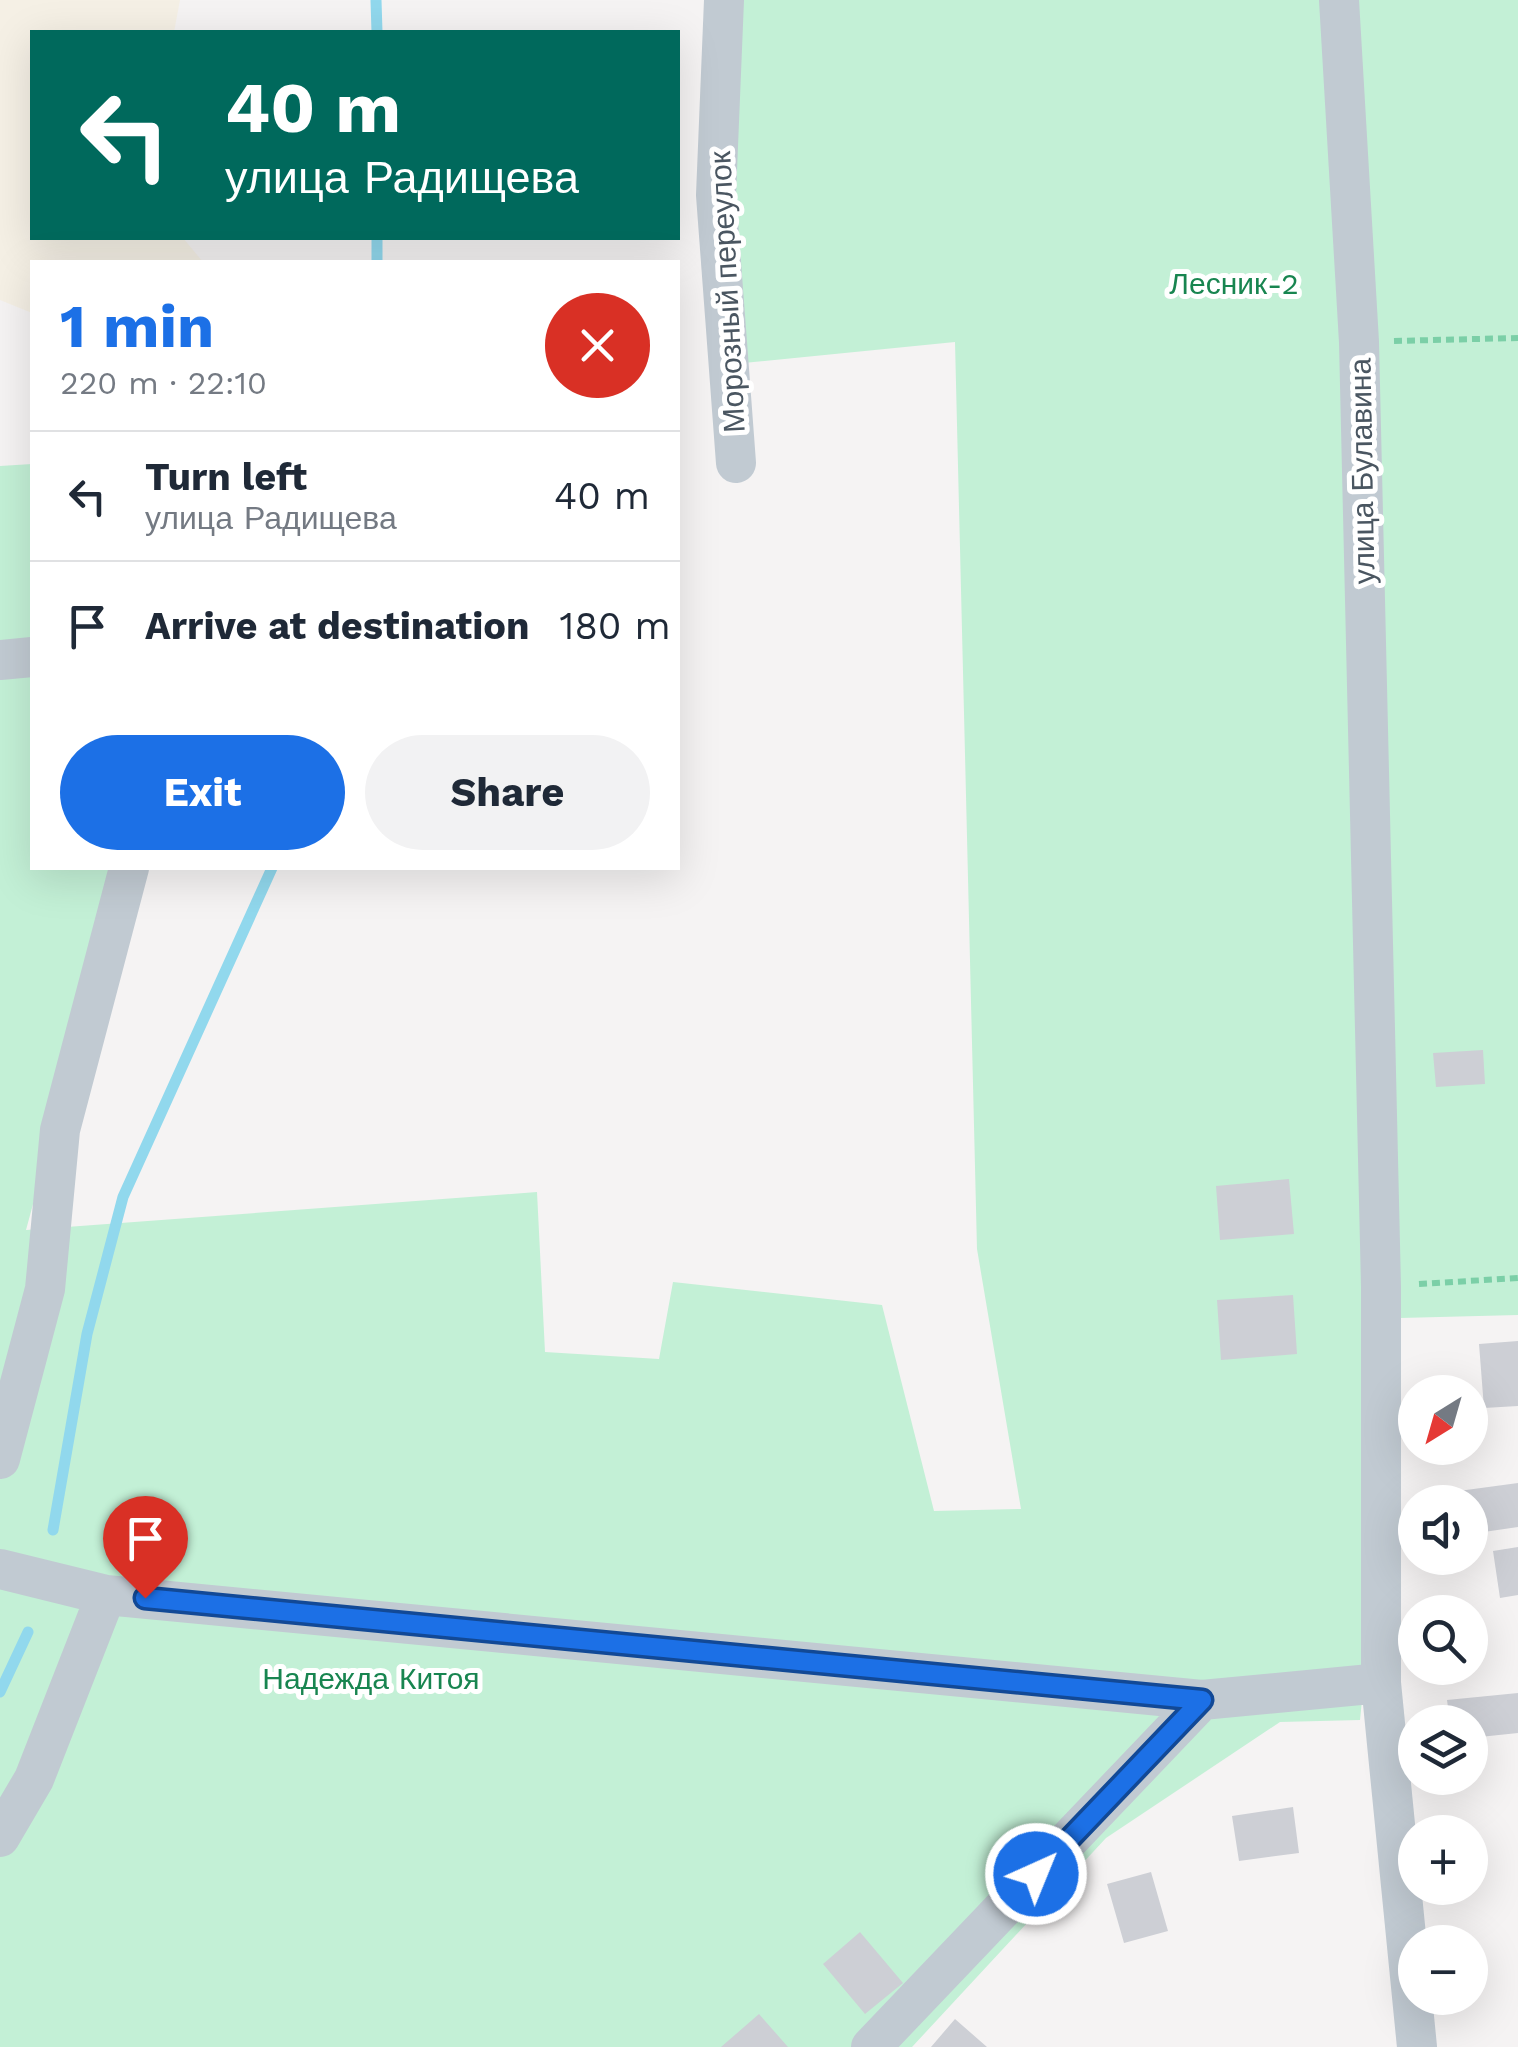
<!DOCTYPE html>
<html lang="en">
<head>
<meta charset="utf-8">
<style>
  :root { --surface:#fff; --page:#f2f2f3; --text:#1f2937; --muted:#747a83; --line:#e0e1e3; --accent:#1c70e6 }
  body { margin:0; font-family:"Work Sans",sans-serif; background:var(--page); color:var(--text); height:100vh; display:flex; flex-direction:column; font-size:38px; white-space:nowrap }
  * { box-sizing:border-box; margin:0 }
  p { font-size:32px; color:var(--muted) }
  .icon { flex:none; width:55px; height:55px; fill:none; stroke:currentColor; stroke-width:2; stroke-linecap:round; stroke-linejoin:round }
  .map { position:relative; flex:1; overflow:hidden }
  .details { position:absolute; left:30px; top:260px; width:650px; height:610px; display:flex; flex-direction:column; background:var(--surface); border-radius:0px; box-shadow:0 10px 40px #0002 }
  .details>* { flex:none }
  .banner { position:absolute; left:30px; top:30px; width:650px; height:210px; border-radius:0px; box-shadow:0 10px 40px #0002; background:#00695c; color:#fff; overflow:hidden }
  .needle { width:65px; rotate:217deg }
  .fabs { position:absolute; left:1398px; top:1375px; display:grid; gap:20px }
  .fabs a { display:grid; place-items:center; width:90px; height:90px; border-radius:50%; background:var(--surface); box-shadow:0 10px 40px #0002; font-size:50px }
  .pin { position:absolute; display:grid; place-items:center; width:85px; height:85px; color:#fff; margin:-102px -42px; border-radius:50% 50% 50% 0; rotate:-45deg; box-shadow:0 0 10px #0007 }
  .pin .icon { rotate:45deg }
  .me { position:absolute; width:110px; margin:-55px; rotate:44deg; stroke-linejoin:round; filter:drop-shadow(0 0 8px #0008) }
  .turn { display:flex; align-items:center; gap:35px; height:210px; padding:0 30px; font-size:45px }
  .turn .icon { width:130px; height:130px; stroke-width:2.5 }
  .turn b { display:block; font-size:70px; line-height:85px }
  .round { display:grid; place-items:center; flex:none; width:105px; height:105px; border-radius:52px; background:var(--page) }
  .headline { display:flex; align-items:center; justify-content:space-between; height:170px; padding:0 30px }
  h1 { font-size:60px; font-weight:700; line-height:75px; color:var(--accent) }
  .cta { display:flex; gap:20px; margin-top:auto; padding:20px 30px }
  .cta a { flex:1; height:115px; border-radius:60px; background:var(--accent); color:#fff; font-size:40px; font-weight:700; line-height:115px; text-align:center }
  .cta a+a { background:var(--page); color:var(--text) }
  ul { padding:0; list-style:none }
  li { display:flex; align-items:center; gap:30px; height:130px; padding:0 30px; border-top:2px solid var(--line) }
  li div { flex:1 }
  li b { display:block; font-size:38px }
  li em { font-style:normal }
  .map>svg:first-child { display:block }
  .green { fill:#c3f0d6 }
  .sand { fill:#f5f0e5 }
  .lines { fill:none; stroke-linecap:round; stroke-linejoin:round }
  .stream { stroke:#91d8ed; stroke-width:11 }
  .building { fill:#cdcfd5 }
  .path { stroke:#7bcfa7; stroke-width:6; stroke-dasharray:8 5; stroke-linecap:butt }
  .minor { stroke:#c1cad2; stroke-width:40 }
  .route-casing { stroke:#124996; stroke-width:25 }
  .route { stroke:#1c70e6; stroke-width:18 }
  .labels { text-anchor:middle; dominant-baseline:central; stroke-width:10; stroke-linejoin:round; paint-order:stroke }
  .park-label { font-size:30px; fill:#188550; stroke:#fff }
  .street-label { font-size:30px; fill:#4a5661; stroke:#fff }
</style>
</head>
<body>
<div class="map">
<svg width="1518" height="2047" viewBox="0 0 1518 2047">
  <rect width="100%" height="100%" fill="#f5f3f3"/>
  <path class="green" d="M713,0H1518V1315L1400,1318L1360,1720L1280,1722L1106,1838L912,2047H0V466L32,464V868H124L26,1230L537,1192L545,1352L659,1359L673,1282L882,1305L934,1511L1021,1509L977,1249L955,342L723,365Z"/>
  <path class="sand" d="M0,0H180L174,32H32V238H183L203,262H32V313L0,300Z"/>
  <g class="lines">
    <path class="stream" d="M376,0L377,32
      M377,238V262
      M53,1530L87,1334L123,1197L272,868
      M0,1692L28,1632"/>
  </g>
  <path class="building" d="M1483,1050L1485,1084L1436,1087L1433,1053Z
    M1289,1179L1294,1234L1220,1240L1216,1186Z
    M1293,1295L1297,1354L1221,1360L1217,1300Z
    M1518,1341V1406L1484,1408L1479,1344Z
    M1518,1483V1527L1470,1534V1502H1430L1429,1495Z
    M1518,1547V1595L1500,1598L1493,1551Z
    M1518,1693V1733L1470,1738V1722H1450L1447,1700Z
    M1293,1807L1299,1853L1239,1861L1232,1816Z
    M1151,1872L1168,1931L1124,1943L1107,1884Z
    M860,1932L903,1983L865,2014L823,1964Z
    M759,2014L788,2047H721Z
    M955,2019L987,2047H931Z"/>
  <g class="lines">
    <path class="path" d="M1394,341L1518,338
      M1419,1284L1518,1278"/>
    <path class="minor" d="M724,0L716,195L736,463
      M1339,0L1359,342L1381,1287V1683L1417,2047
      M0,660L32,657
      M0,1459L45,1289L60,1130L129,868
      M0,1569L106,1595L1202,1700L1381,1683
      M0,1837L34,1779L106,1595
      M871,2047L1202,1700"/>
  </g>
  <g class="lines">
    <defs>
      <path id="route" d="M145,1598L1202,1700L1036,1874"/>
    </defs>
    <use href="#route" class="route-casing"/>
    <use href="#route" class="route"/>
  </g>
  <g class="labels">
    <g class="park-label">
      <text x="1234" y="283">Лесник-2</text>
      <text x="371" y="1678">Надежда Китоя</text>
    </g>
    <g class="street-label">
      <text transform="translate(727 292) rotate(-93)">Морозный переулок</text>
      <text transform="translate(1362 471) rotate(-91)">улица Булавина</text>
    </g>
  </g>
</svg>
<div class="fabs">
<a><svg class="needle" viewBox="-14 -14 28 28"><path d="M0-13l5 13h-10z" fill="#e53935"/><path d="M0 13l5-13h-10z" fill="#747a83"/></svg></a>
<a><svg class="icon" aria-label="sound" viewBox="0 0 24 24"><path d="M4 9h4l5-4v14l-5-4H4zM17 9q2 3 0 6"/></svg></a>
<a><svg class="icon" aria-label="search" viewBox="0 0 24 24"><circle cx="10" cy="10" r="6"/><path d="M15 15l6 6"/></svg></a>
<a><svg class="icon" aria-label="layers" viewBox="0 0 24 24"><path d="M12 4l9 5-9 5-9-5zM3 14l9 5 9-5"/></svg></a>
<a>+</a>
<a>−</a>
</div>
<div class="pin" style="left:145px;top:1598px;background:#d93025"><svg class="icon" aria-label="arrive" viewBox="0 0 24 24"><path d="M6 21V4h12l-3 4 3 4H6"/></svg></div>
<svg class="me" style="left:1036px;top:1874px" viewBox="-20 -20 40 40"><circle r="17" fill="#1c70e6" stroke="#fff" stroke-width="3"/><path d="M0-11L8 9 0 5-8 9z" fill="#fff"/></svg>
<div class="banner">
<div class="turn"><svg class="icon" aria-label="left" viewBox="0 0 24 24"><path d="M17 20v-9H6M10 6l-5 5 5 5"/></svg><div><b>40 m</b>улица Радищева</div></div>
</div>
<section class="details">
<div class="headline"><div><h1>1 min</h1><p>220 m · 22:10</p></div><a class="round" style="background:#d93025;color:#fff"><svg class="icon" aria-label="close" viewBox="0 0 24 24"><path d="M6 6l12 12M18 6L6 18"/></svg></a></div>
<ul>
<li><svg class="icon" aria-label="left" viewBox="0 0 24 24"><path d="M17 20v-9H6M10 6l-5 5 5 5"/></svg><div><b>Turn left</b><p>улица Радищева</p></div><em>40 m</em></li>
<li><svg class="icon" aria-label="arrive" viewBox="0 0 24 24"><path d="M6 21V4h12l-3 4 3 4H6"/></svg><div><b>Arrive at destination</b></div><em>180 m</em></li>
</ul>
<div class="cta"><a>Exit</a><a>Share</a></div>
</section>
</div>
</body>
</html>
